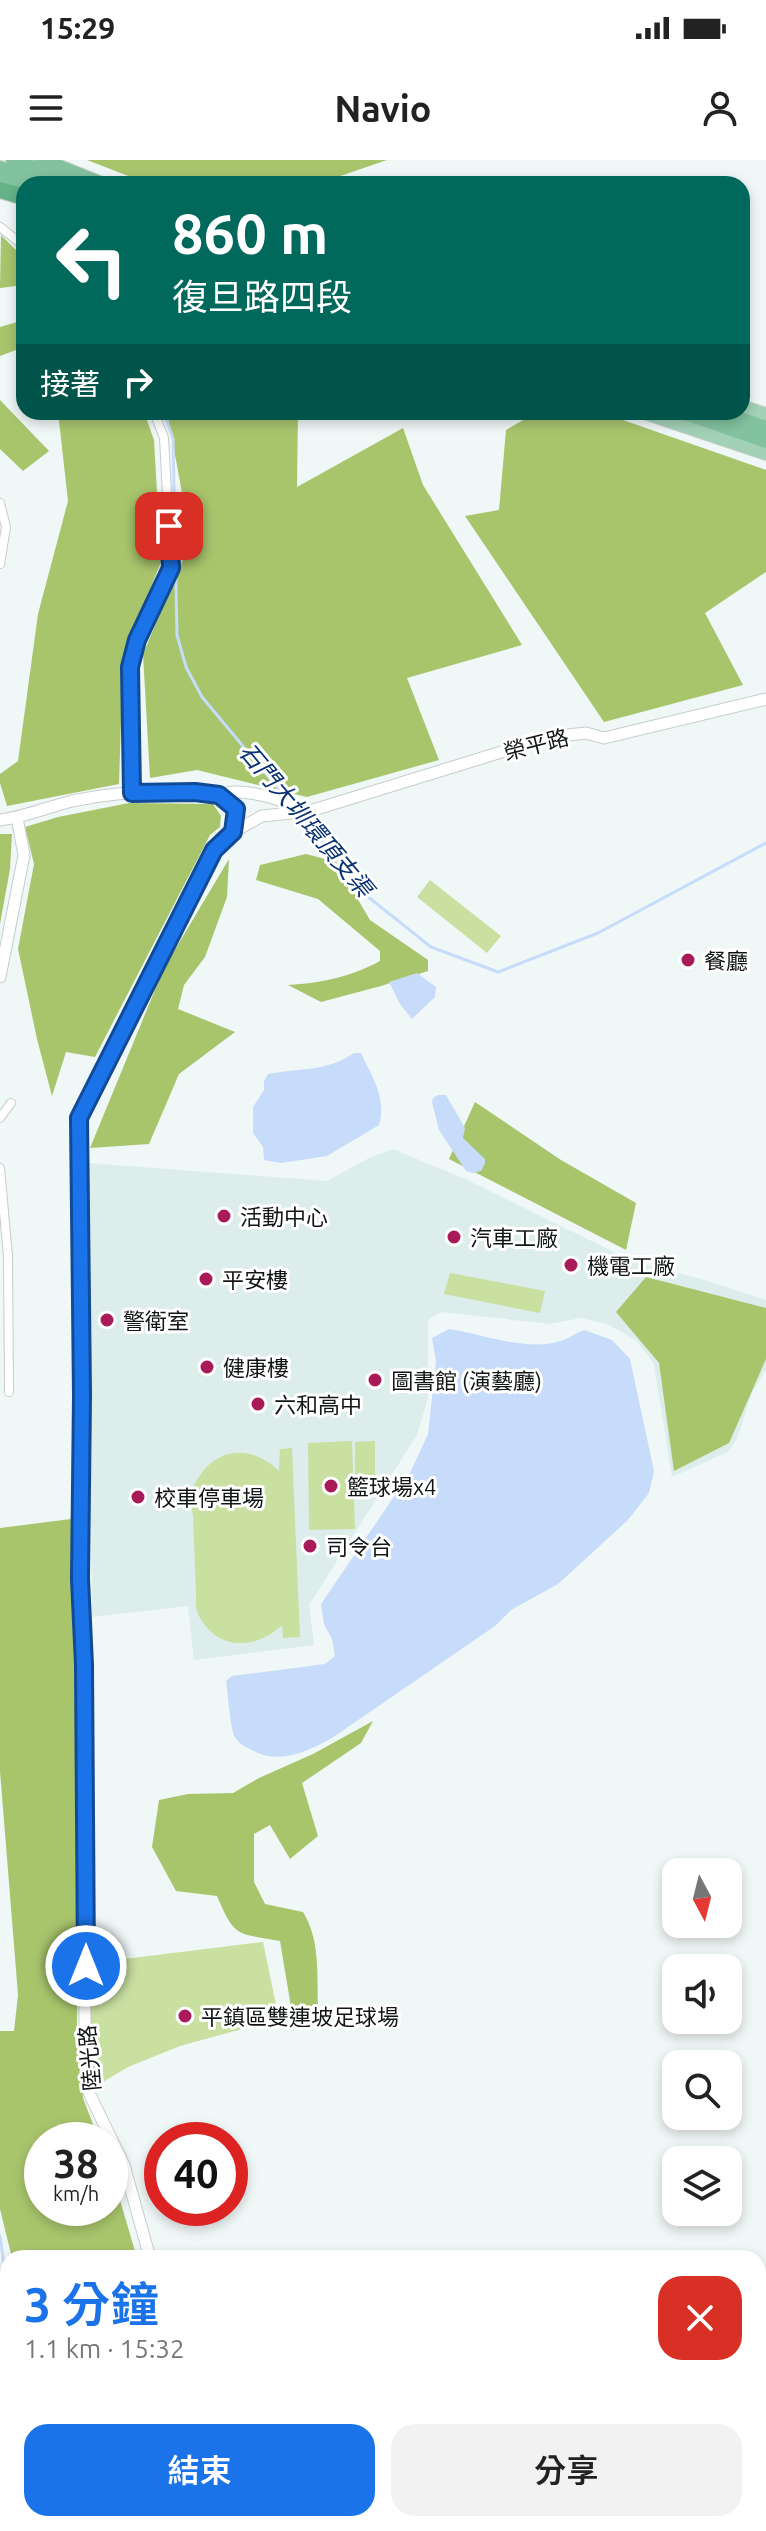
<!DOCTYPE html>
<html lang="zh-TW">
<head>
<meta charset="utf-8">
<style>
  :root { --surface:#fff; --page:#f2f2f2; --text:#222; --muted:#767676; --accent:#1a73e8 }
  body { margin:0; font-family:Ubuntu,"Noto Sans TC",sans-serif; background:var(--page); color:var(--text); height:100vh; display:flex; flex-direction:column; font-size:30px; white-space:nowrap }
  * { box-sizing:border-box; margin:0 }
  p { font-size:26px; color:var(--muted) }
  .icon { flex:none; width:44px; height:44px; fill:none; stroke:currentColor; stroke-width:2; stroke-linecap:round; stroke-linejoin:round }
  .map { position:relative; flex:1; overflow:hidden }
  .side { position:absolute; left:0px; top:2090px; width:766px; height:282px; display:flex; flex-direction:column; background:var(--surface); border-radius:24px 24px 0 0; box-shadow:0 4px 12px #0003 }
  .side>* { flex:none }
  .hud { position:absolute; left:16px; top:16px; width:734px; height:244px; border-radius:24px; box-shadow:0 4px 12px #0003; background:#00695c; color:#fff; overflow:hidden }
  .needle { width:52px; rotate:173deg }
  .tools { position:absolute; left:662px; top:1698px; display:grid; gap:16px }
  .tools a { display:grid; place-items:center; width:80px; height:80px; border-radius:16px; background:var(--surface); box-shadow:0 4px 12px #0003; font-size:40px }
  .speed { position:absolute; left:24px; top:1962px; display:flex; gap:16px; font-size:40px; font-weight:700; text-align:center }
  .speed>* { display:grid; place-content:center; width:104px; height:104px; border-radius:50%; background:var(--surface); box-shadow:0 4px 12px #0003; line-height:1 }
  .speed small { font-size:20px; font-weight:400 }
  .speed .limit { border:12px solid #d22; background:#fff; color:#111 }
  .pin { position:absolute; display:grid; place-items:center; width:68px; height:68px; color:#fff; margin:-34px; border-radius:16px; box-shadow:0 4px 12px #0006 }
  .me { position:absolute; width:88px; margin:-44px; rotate:0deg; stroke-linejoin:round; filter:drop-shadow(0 0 6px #0008) }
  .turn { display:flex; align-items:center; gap:28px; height:168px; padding:0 24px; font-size:36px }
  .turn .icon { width:104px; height:104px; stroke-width:2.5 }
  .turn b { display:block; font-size:56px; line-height:68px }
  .then { display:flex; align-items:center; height:76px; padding:0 24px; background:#0003; gap:16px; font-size:30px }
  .round { display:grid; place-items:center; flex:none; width:84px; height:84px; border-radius:24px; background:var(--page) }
  .head { display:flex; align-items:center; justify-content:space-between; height:136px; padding:0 24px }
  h1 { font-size:48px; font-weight:600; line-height:60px; color:var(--accent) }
  .primary-button { display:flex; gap:16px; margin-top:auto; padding:16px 24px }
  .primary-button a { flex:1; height:92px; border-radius:24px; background:var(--accent); color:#fff; font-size:32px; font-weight:600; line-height:92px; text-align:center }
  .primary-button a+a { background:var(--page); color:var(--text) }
  .status { display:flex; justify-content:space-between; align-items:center; height:56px; padding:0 40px; background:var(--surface); direction:ltr }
  .status svg { height:22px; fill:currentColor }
  header { display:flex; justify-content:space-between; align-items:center; height:104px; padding:0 24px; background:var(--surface); font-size:36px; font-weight:600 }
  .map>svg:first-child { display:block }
  .built { fill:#dcedec }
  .green { fill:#c9e0a1 }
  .forest { fill:#a8c56c }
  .water { fill:#c7dbfa }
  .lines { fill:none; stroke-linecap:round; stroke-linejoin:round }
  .stream { stroke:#c7dbfa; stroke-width:3 }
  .minor-casing { stroke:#c6cdcd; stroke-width:10 }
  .tertiary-casing { stroke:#c6cdcd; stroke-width:13 }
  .primary-casing { stroke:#d0d0d0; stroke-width:16 }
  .trunk-casing { stroke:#d0d0d0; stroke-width:16 }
  .motorway-casing { stroke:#d0d0d0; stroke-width:18 }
  .minor { stroke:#fff; stroke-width:8 }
  .tertiary { stroke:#fff; stroke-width:11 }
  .primary { stroke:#a2d1b7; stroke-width:14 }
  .trunk { stroke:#83c29f; stroke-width:14 }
  .motorway { stroke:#64b287; stroke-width:16 }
  .route-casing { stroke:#114b97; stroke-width:20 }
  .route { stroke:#1a73e8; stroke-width:14 }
  .poi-dot { fill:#a91b58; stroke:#fff; stroke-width:3 }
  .labels { text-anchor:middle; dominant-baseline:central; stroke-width:6; stroke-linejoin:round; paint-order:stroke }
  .street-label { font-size:22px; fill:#121515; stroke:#fff }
  .poi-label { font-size:22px; fill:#121515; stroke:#fff; text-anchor:start }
  .water-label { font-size:24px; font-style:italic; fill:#083273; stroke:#fff }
</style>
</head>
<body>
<div class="status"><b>15:29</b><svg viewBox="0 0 49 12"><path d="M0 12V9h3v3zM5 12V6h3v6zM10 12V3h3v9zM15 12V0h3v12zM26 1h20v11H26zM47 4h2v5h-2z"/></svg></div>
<header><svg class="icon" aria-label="menu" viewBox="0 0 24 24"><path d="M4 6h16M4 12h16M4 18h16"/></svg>Navio<svg class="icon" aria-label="person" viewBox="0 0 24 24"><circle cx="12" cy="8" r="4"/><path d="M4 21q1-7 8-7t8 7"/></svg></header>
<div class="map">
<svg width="766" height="2371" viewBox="0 0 766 2371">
  <rect width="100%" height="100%" fill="#f0f7f7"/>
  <path class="built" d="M393,989L465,1019L634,1102L701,1119L766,1140V1209L752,1233L737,1279L728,1292L672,1317L654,1204L637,1181L607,1164L581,1158L550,1164L441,1152L428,1160V1238L417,1275L309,1445L314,1485L194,1500L188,1446L92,1457L88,1003L327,1021L371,997Z"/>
  <path class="green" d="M430,720L501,776L487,793L417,737Z
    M450,1113L545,1131L540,1153L444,1134Z
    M352,1281L355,1369L309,1370L308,1283Z
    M375,1281V1317H355V1282Z
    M292,1288L300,1477L283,1478L282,1465C256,1490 217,1491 199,1456C195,1449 196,1439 196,1431C195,1407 194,1382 193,1357C192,1349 190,1339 192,1332C193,1325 199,1316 204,1310C225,1285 257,1289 279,1311L280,1289Z
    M263,1782L279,1859L180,1886L128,1907L93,1928L90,1886L92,1803Z"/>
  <path class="forest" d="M87,0H387L317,24H149Z
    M1,75L24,98V125L0,128Z
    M24,160V187L0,196V167Z
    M0,240L49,291L23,311L0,289Z
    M58,252H144L154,280L161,402L123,497L119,624L7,646L0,623V614L18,601L38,454L68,341Z
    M167,252H298L297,327L403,268L423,325L522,485L407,518L439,600L307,637L197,610L150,618L143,494L191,381Z
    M537,252H600L766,310V412L705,453L743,525L604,562L465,356L499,350L506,270Z
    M129,643L213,644L221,656L220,667L210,675L95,897L66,892L52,936L37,879L18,789L34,704L25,667L58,657Z
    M0,674H12L10,709L0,764Z
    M306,694L336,702L370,760L428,800V811L381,826L321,842L288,825C322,823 350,817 380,801V791L318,739L256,720L260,705Z
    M229,699L227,737L205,797L184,825L178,849L235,872L179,914L149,984L90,988L164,808Z
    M475,942L561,1000L636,1043L626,1090L449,999Z
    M646,1117L766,1148V1199L729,1283L674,1311L659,1203L616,1152Z
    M71,1359L78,1656L77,1865L83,1938L99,1980H42V2048H110V2006L137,2098H12L0,2049V1871H14L18,1835L0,1611V1368Z
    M373,1561L361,1583L302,1623L318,1676L290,1699L270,1665L254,1674V1722L265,1744L303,1752C320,1779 317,1814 318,1845L292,1853L280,1781C236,1773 235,1778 217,1736L176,1731L152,1687L159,1640L188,1634L233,1633L259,1618L313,1594Z"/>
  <path class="water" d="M417,813L436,827L435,837L412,859L400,844L389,822Z
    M354,893H361C372,917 387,938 379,965L327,996L281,1003L264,1000L263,987L253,973V947L264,930V921L268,914C298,908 327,912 354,893Z
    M438,935H446L465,968L463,978L485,999V1003L481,1011L474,1013L466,1011L439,970L432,942L433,938Z
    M449,1169C483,1174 527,1192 561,1181C569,1178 576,1173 584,1170L612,1180L630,1199L654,1311L649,1333L628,1360L558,1424L511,1450L495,1466L332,1578C306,1592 278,1606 250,1589C245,1587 237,1582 235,1577C230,1569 228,1533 226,1521L232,1516L325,1504L335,1496L332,1479L324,1464L321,1444L410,1313L428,1274L436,1201L432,1178Z"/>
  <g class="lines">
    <path class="stream" d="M164,252L173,279L177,475L186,507L202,537L287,639
      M302,657L367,736L431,787L498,812L598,773L766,683
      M0,2076L8,2134
      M40,2364L41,2371"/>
    <defs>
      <path id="minor" d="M0,67L24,86
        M0,343L6,367L0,404
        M132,633L130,507L137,480L171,408L164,278L154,252
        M0,958L11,943
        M0,1008L8,1096L9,1232
        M331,2364L333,2371
        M93,2371V2364"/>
      <path id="tertiary" d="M219,635L236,649L233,672
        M0,660C25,657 48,647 72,641C119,631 167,630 215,634C223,635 231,631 239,632C262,633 284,641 305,649
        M0,817L24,695L17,658
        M150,2098L124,2005L90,1935L85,1884L84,1505L80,1419L82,1235L79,958L214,690L233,672L262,656L310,651L550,577L586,573L604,578L766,539
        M149,2371V2364"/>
      <path id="primary" d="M742,247L766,255
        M644,252L766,293"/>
      <path id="trunk" d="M13,0L76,24
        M42,0L102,24
        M0,8L43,24
        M0,20L24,28
        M682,252L766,281
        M720,252L766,268"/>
      <path id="motorway" d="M0,30L24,37"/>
    </defs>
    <use href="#minor" class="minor-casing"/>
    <use href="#tertiary" class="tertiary-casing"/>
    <use href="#primary" class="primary-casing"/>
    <use href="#trunk" class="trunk-casing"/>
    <use href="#motorway" class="motorway-casing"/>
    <use href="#minor" class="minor"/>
    <use href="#tertiary" class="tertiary"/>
    <use href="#primary" class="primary"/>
    <use href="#trunk" class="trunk"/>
    <use href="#motorway" class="motorway"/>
  </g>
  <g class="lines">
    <defs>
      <path id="route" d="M86,1806L84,1505L80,1419L82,1235L79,958L214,690L233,672L236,649L219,635L195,632L132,633L130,507L137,480L171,408L169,366"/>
    </defs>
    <use href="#route" class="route-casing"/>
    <use href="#route" class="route"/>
  </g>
  <g class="poi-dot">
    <circle cx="688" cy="800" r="8"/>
    <circle cx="224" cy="1056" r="8"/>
    <circle cx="454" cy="1077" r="8"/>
    <circle cx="571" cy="1105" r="8"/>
    <circle cx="206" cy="1119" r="8"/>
    <circle cx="107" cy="1160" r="8"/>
    <circle cx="207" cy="1207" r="8"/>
    <circle cx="375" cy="1220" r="8"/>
    <circle cx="258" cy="1244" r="8"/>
    <circle cx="331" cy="1326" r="8"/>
    <circle cx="138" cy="1337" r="8"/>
    <circle cx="310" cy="1386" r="8"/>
    <circle cx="185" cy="1856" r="8"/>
  </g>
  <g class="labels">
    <g class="street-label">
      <text transform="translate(536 584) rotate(-14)">榮平路</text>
      <text transform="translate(89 1898) rotate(-95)">陸光路</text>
    </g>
    <g class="poi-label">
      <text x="704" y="800">餐廳</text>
      <text x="240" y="1056">活動中心</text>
      <text x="470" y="1077">汽車工廠</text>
      <text x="587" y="1105">機電工廠</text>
      <text x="222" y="1119">平安樓</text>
      <text x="123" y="1160">警衛室</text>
      <text x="223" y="1207">健康樓</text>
      <text x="391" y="1220">圖書館 (演藝廳)</text>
      <text x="274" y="1244">六和高中</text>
      <text x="347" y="1326">籃球場x4</text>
      <text x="154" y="1337">校車停車場</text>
      <text x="326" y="1386">司令台</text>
      <text x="201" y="1856">平鎮區雙連坡足球場</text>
    </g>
    <g class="water-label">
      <text transform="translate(306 660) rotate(50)">石門大圳環頂支渠</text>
    </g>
  </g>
</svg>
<div class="tools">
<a><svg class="needle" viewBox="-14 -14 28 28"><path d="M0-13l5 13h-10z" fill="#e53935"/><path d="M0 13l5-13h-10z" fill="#767676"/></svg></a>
<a><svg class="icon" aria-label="sound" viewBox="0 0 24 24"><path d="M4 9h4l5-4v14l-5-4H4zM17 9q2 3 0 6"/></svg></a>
<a><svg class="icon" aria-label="search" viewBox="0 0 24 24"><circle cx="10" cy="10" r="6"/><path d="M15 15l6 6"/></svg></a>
<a><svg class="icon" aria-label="layers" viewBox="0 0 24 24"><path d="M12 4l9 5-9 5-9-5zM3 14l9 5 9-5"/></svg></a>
</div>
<div class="speed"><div>38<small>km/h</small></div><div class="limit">40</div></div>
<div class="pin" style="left:169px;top:366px;background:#d93025"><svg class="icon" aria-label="arrive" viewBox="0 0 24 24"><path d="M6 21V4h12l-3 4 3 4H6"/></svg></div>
<svg class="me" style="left:86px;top:1806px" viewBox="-20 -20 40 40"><circle r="17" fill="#1a73e8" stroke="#fff" stroke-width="3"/><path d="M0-11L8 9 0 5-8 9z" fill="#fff"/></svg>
<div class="hud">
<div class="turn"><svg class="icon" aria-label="left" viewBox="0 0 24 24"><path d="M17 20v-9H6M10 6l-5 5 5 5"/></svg><div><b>860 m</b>復旦路四段</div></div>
<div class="then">接著<svg class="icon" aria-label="right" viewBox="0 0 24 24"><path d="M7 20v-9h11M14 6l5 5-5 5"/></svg></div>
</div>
<section class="side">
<div class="head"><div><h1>3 分鐘</h1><p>1.1 km · 15:32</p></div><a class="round" style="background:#d93025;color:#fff"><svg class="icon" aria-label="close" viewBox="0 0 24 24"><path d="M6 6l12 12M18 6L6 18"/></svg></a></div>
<div class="primary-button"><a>結束</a><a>分享</a></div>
</section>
</div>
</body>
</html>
